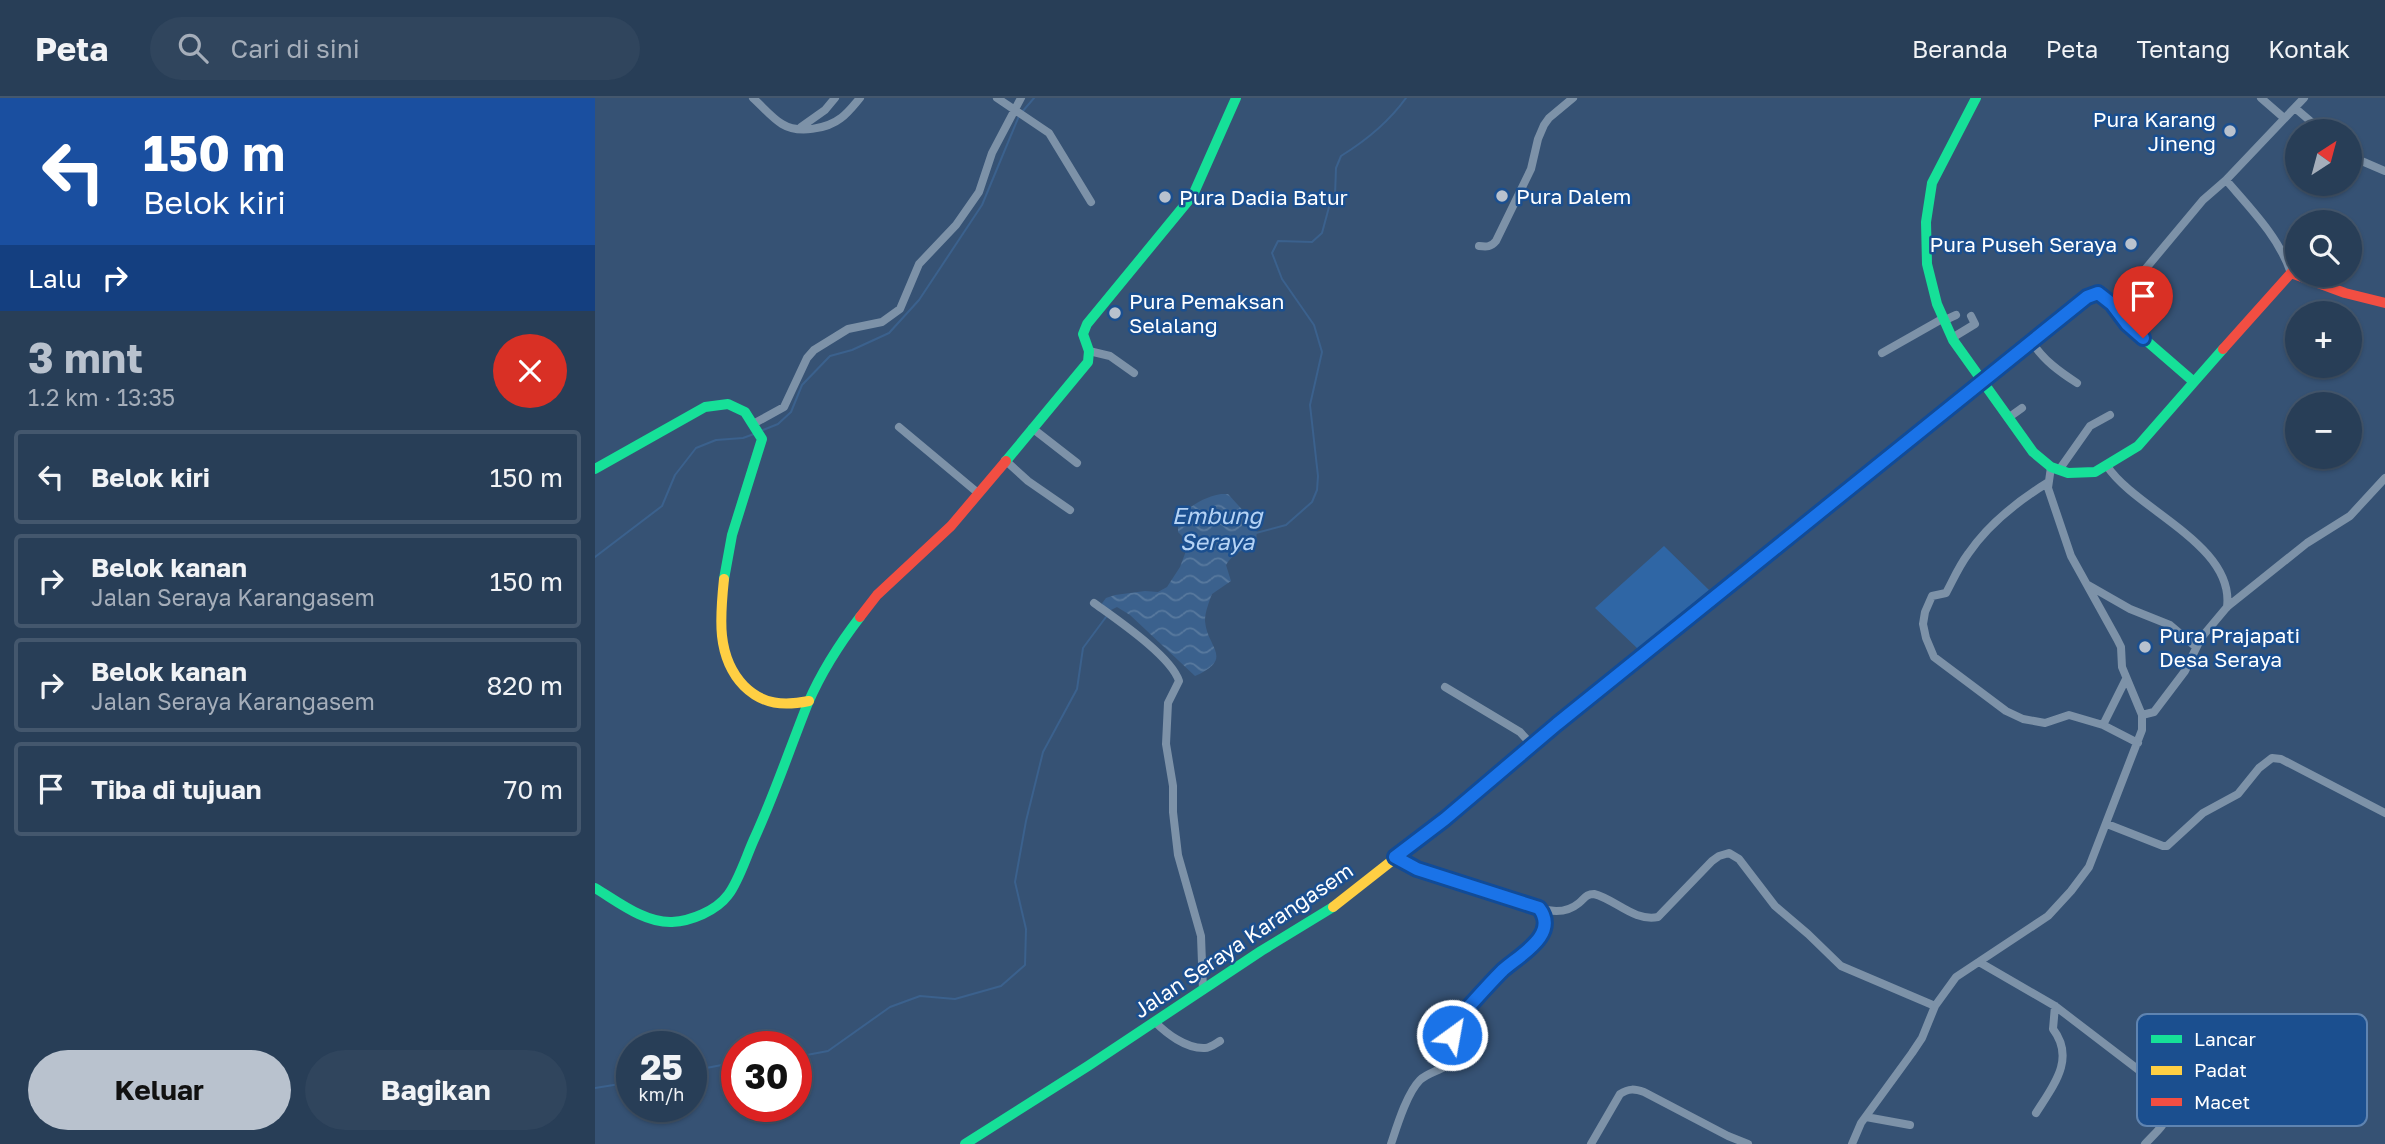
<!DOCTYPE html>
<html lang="id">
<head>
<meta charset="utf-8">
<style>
  :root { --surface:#283e57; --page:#30455d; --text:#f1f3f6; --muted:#a5aeba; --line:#44576d; --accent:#b9c2ce }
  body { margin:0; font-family:"Golos Text",sans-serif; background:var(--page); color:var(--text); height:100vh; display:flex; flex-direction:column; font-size:26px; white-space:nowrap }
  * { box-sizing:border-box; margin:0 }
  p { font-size:23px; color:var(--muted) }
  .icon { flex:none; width:38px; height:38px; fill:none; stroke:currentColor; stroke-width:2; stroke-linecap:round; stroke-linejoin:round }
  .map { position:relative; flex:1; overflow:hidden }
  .sheet { display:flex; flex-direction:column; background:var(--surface); width:595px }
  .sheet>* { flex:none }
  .guide { background:#1a4fa0; color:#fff; overflow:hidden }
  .needle { width:46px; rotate:36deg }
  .fabs { position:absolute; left:1690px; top:21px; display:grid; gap:14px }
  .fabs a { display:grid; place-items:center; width:77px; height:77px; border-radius:50%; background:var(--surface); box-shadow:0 2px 5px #0004,0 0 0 2px var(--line); font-size:35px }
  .speed { position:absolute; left:21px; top:933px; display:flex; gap:14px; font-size:35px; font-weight:700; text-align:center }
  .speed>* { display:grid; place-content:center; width:91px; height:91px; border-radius:50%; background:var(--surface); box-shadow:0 2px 5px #0004,0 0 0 2px var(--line); line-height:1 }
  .speed small { font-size:18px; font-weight:400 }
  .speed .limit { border:10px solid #d22; background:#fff; color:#111 }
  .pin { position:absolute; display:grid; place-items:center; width:60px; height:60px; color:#fff; margin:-72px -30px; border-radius:50% 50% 50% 0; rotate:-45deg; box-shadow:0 0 7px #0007 }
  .pin .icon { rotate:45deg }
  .me { position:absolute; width:77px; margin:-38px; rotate:32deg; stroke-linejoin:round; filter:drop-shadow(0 0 5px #0008) }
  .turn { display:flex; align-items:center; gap:24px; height:147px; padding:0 28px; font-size:32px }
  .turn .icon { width:91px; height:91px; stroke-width:2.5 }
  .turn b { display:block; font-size:49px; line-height:60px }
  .then { display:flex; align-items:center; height:66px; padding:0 28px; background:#0003; gap:14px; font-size:26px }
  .round { display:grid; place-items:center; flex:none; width:74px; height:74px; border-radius:37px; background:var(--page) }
  .overview { display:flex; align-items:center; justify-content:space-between; height:119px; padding:0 28px }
  h1 { font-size:42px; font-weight:700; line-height:52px; color:var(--accent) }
  .action { display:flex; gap:14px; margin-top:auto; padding:14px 28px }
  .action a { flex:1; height:80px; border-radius:42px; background:var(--accent); color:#111; font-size:28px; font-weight:700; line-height:80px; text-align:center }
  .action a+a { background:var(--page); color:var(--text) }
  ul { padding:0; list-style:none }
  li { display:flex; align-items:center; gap:21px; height:94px; margin:0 14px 10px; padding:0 14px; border:4px solid var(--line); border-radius:7px }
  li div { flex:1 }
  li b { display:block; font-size:26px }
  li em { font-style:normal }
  header { display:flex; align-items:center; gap:42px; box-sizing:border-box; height:98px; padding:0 35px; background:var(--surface); border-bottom:2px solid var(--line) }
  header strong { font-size:33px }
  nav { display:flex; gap:38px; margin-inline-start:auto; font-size:24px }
  .search { width:490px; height:63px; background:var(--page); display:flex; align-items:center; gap:18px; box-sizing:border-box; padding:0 24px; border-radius:38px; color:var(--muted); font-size:26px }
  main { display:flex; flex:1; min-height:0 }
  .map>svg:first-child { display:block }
  .green { fill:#2f66a5 }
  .water { fill:url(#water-waves) }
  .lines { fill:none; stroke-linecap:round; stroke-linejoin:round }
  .stream { stroke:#3b618d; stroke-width:2 }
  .street { stroke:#7d92a8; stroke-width:8 }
  .fast { stroke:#16e098; stroke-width:10 }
  .slow { stroke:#ffcf43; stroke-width:10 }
  .jam { stroke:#f24e42; stroke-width:10 }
  .route-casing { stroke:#114b97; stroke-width:18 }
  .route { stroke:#1a73e8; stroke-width:12 }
  .poi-dot { fill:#b9c2ce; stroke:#1b4f8f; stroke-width:2.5 }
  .labels { text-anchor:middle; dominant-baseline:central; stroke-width:5; stroke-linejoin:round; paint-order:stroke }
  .poi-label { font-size:21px; fill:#fff; stroke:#1b4f8f; text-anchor:start }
  .street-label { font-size:21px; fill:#fff; stroke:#1b4f8f }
  .water-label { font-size:23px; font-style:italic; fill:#b5d3f5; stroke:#1b4f8f }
  .key { fill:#1b4f8f; stroke:#5f84b1; stroke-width:2 }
  .key-label { font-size:19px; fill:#fff }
</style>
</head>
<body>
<header>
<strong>Peta</strong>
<div class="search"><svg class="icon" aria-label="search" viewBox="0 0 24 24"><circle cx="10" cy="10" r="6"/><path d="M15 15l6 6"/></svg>Cari di sini</div>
<nav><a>Beranda</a><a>Peta</a><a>Tentang</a><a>Kontak</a></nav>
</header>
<main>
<section class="sheet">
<div class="guide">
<div class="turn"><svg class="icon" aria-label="left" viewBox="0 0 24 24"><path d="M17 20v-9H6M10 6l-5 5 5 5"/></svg><div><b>150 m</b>Belok kiri</div></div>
<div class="then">Lalu<svg class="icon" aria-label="right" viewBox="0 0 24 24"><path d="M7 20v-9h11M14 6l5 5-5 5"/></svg></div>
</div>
<div class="overview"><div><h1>3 mnt</h1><p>1.2 km · 13:35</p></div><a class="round" style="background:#d93025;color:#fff"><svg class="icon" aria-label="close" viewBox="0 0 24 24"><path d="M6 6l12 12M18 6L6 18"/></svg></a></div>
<ul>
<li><svg class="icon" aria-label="left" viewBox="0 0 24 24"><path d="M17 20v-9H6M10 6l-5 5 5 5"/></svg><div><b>Belok kiri</b></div><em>150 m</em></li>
<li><svg class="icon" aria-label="right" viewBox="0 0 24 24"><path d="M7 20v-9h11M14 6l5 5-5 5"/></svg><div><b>Belok kanan</b><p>Jalan Seraya Karangasem</p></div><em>150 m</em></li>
<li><svg class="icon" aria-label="right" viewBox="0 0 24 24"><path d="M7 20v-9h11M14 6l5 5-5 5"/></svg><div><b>Belok kanan</b><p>Jalan Seraya Karangasem</p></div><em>820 m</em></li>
<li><svg class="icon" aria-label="arrive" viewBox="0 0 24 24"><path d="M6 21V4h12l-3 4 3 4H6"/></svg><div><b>Tiba di tujuan</b></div><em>70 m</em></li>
</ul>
<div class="action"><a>Keluar</a><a>Bagikan</a></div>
</section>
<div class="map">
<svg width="1790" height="1046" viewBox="0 0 1790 1046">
  <defs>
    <pattern id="water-waves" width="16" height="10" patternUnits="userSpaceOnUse" patternTransform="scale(1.75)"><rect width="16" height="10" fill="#3b618d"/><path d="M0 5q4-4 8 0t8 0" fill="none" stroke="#58799e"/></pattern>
  </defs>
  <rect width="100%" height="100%" fill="#365274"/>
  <path class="green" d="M1069,448L1114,492L1043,551L1000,510Z"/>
  <path class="water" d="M626,396H633L662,428L661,447C648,451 638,455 631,467L636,483L617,496C614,504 610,514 610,523C612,550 640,560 600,578L535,517L522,509L512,514L505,508L511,500L520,497L550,493L563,494L572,489L585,469L591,453L592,443L583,434V421C594,408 609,399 626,396Z"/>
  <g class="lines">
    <path class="stream" d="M427,14L439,0
      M168,332L183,326L196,314L207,287L235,258L257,252L294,235L324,202L387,107L424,18
      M661,435L691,427L717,404L722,392L723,378L715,307L727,254L719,227L687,181L677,155L683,143L717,144L727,135L734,109L740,98L741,70L746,58C772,42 793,25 811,0
      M0,459L67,408L80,377L101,350L121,342L148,340L159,336
      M201,959L233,953L295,909L325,898L360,901L406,888L430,867L431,831L420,784L431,723L448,654L482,591L488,550L511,519
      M96,973L142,964
      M0,990L37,984"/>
    <path class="street" d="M158,0C167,8 177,20 187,26C203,36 232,31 246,20C253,15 259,7 265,0
      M402,0L454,35L496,104
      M1666,0L1689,20
      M1700,10L1727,33
      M206,29L230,12L240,0
      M1755,58L1790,73
      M1631,82C1655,110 1684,139 1696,175
      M884,148C892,149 896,149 901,143L936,71L943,41L949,27L954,20L978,0
      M1688,156L1703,135
      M1517,207L1537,187L1608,102L1631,82L1709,0
      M1348,223L1361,217
      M1357,240L1380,226L1376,218
      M1437,244C1448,262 1465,274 1482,285
      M494,253L515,258L539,275
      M1287,255L1347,221
      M1413,320L1427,310
      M158,326L189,309L212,260L219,252L253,231L287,224L305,211L324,166L361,127L384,94L397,55L426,0
      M304,329L383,395
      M437,330L482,365
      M410,362L433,383L475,412
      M1512,368C1541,412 1640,447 1632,509
      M1464,372L1495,328L1515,317
      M1452,385C1423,403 1392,428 1373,456C1364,468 1358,482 1351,495L1337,498L1330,514L1328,526L1331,540L1339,559L1411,613L1428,621L1450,625L1474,617L1508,627L1543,645
      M1493,487L1535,511L1575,527L1601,549
      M499,505C521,521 576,558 584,583L573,605L571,646L578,688V714L583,757L606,838L608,892
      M850,589L925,634L937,647
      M1547,617L1559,614L1590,573L1606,540L1632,509L1712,445L1755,418L1790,380
      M1508,627L1531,581
      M1512,726L1568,748H1572L1608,715L1643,696L1664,670L1677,660L1686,661L1790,715
      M944,810C959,815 972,815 984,805C990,800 991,796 999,796C1020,801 1039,824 1063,819L1117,763L1124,758L1134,755L1144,761L1180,808L1213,836L1246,868L1340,908
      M1384,864L1460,908L1566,989C1586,1014 1567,1028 1550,1046
      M560,924C571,935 591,951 610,950C615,950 620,946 625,943
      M1441,1015C1458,988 1481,961 1458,931L1460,908
      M1271,1019L1315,1027
      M796,1046C802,1028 812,995 825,982C835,972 855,972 860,957C864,947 854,937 858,926C875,908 890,890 907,873C923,858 965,837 944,810L823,771L800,759
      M996,1046L1025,996C1034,990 1040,991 1049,994L1133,1038L1153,1046
      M1257,1046L1266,1025L1317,955L1327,940L1340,908L1361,879L1453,818L1476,793L1494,769L1547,632V617L1527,569L1526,549L1522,541L1476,458L1453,390L1456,369"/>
    <path class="fast" d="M1381,0L1337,85L1331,124L1332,166L1342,206L1358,242L1438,354L1456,369L1473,375L1500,374L1543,348L1599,284
      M411,363L493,264L494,253L488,236L492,226L598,97L641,0
      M0,371L110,309L133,306L150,314L167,341L137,437L129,481
      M1150,475L1492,199L1503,196L1517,207L1532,226L1599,284L1628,251
      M0,790C22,803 49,825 77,824C96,823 121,813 133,797C144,783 152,756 160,739C180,695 195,650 213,605C226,575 245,545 265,519
      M370,1046L493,968L666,853L738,809"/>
    <path class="slow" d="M129,481C125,519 121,559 149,588C168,607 189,608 214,603
      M738,809L850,721L962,626L1150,475"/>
    <path class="jam" d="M1628,251L1696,175L1750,195L1790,205
      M265,519L282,497L356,428L411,363"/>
  </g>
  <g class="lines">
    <defs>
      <path id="route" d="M857,937L858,926C875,908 890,890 907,873C923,858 965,837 944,810L822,771L800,759L850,721L962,626L1492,199L1503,195L1517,206L1532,226L1548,240"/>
    </defs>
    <use href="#route" class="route-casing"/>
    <use href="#route" class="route"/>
  </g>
  <g class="poi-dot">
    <circle cx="1635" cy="33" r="7"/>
    <circle cx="907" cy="98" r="7"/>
    <circle cx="570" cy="99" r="7"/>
    <circle cx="1536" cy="146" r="7"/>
    <circle cx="520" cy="215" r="7"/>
    <circle cx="1550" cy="549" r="7"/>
  </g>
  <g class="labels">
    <g class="poi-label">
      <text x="1621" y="21" text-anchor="end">Pura Karang<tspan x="1621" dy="24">Jineng</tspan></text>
      <text x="921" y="98">Pura Dalem</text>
      <text x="584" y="99">Pura Dadia Batur</text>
      <text x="1522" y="146" text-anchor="end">Pura Puseh Seraya</text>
      <text x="534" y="203">Pura Pemaksan<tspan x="534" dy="24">Selalang</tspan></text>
      <text x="1564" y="537">Pura Prajapati<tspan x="1564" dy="24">Desa Seraya</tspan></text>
    </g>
    <g class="street-label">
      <text transform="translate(648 842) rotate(-34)">Jalan Seraya Karangasem</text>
    </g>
    <g class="water-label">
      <text x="622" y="417">Embung<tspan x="622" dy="26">Seraya</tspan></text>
    </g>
  </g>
  <rect x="1542" y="916" width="230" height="112" rx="10" class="key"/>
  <rect x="1556" y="937" width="31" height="8" fill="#16e098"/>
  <rect x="1556" y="968" width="31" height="9" fill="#ffcf43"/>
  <rect x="1556" y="1000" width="31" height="8" fill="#f24e42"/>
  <g class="key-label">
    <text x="1599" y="948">Lancar</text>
    <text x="1599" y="979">Padat</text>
    <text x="1599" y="1011">Macet</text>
  </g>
</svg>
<div class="fabs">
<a><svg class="needle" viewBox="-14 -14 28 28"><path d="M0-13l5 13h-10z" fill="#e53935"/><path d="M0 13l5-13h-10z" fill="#a5aeba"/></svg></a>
<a><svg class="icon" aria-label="search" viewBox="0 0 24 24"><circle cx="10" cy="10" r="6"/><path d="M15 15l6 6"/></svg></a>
<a>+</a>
<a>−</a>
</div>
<div class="speed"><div>25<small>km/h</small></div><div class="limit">30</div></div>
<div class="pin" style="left:1548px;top:240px;background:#d93025"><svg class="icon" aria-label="arrive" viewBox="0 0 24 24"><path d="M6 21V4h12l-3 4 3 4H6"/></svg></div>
<svg class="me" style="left:857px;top:937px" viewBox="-20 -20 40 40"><circle r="17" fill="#1a73e8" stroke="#fff" stroke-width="3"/><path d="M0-11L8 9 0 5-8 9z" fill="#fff"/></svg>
</div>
</main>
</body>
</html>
